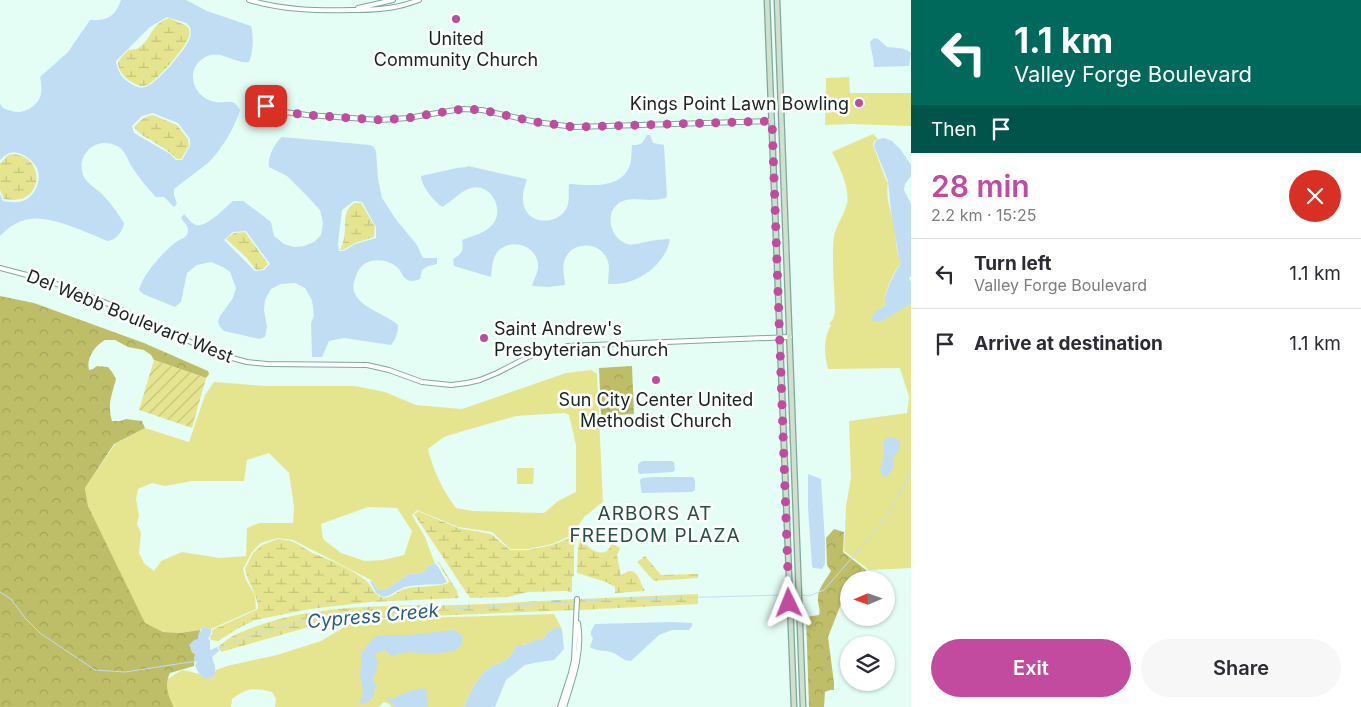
<!DOCTYPE html>
<html lang="en">
<head>
<meta charset="utf-8">
<style>
  :root { --surface:#fff; --page:#f7f7f7; --text:#2b2b33; --muted:#7c7c81; --line:#e1e1e2; --accent:#c34b9f }
  body { margin:0; font-family:Inter,sans-serif; background:var(--page); color:var(--text); height:100vh; display:flex; flex-direction:column; font-size:19px; white-space:nowrap }
  * { box-sizing:border-box; margin:0 }
  p { font-size:16px; color:var(--muted) }
  .icon { flex:none; width:28px; height:28px; fill:none; stroke:currentColor; stroke-width:2; stroke-linecap:round; stroke-linejoin:round }
  .map { position:relative; flex:1; overflow:hidden }
  .sheet { display:flex; flex-direction:column; background:var(--surface); width:450px }
  .sheet>* { flex:none }
  .top-card { background:#00695c; color:#fff; overflow:hidden }
  .needle { width:32px; rotate:268deg }
  .buttons { position:absolute; left:840px; top:571px; display:grid; gap:10px }
  .buttons a { display:grid; place-items:center; width:55px; height:55px; border-radius:50%; background:var(--surface); box-shadow:0 1px 4px #0004; font-size:25px }
  .pin { position:absolute; display:grid; place-items:center; width:42px; height:42px; color:#fff; margin:-21px; border-radius:10px; box-shadow:0 2px 8px #0006 }
  .me { position:absolute; width:55px; margin:-28px; rotate:358deg; stroke-linejoin:round; filter:drop-shadow(0 0 4px #0008) }
  .turn { display:flex; align-items:center; gap:18px; height:105px; padding:0 20px; font-size:22px }
  .turn .icon { width:65px; height:65px; stroke-width:2.5 }
  .turn b { display:block; font-size:35px; line-height:42px }
  .then { display:flex; align-items:center; height:48px; padding:0 20px; background:#0003; gap:10px; font-size:19px }
  .round { display:grid; place-items:center; flex:none; width:52px; height:52px; border-radius:26px; background:var(--page) }
  .summary { display:flex; align-items:center; justify-content:space-between; height:85px; padding:0 20px }
  h1 { font-size:30px; font-weight:600; line-height:38px; color:var(--accent) }
  .button { display:flex; gap:10px; margin-top:auto; padding:10px 20px }
  .button a { flex:1; height:58px; border-radius:30px; background:var(--accent); color:#fff; font-size:20px; font-weight:600; line-height:58px; text-align:center }
  .button a+a { background:var(--page); color:var(--text) }
  ul { padding:0; list-style:none }
  li { display:flex; align-items:center; gap:15px; height:70px; padding:0 20px; border-top:1px solid var(--line) }
  li div { flex:1 }
  li b { display:block; font-size:19px }
  li em { font-style:normal }
  main { display:flex; flex:1; min-height:0 }
  .map>svg:first-child { display:block }
  .green { fill:#e6e58f; fill-rule:evenodd }
  .forest { fill:url(#forest-crowns) }
  .wetland { fill:url(#wetland-marsh) }
  .garden { fill:url(#garden-furrows) }
  .water { fill:#c1ddf3; fill-rule:evenodd }
  .lines { fill:none; stroke-linecap:round; stroke-linejoin:round }
  .stream { stroke:#c1ddf3; stroke-width:1 }
  .tertiary-casing { stroke:#7da89b; stroke-width:6 }
  .secondary-casing { stroke:#7da89b; stroke-width:7 }
  .tertiary { stroke:#fff; stroke-width:4 }
  .secondary { stroke:#cfe1cc; stroke-width:4.5 }
  .route { stroke:#c34b9f; stroke-width:9; stroke-dasharray:0 16.2 }
  .poi-dot { fill:#c34b9f; stroke:#fff; stroke-width:2 }
  .labels { text-anchor:middle; dominant-baseline:central; stroke-width:5; stroke-linejoin:round; paint-order:stroke }
  .poi-label { font-size:18px; fill:#152621; stroke:#fff }
  .street-label { font-size:18px; fill:#152621; stroke:#fff }
  .neighbourhood-label { font-size:19px; letter-spacing:1px; fill:#274f45; stroke:#fff }
  .water-label { font-size:19px; font-style:italic; fill:#255c81; stroke:#fff }
</style>
</head>
<body>
<main>
<div class="map">
<svg width="911" height="707" viewBox="0 0 911 707">
  <defs>
    <pattern id="forest-crowns" width="20" height="18" patternUnits="userSpaceOnUse" patternTransform="scale(1.25)"><rect width="20" height="18" fill="#bfbe68"/><path d="M2 6a3 3 0 1 1 6 0M12 15a3 3 0 1 1 6 0" fill="none" stroke="#a3a35a"/></pattern>
    <pattern id="wetland-marsh" width="20" height="14" patternUnits="userSpaceOnUse" patternTransform="scale(1.25)"><rect width="20" height="14" fill="#e6e58f"/><path d="M1 5h8M5 5V1M11 12h8M15 12V8" fill="none" stroke="#c4c47b"/></pattern>
    <pattern id="garden-furrows" width="10" height="10" patternUnits="userSpaceOnUse" patternTransform="scale(1.25)"><rect width="10" height="10" fill="#e6e58f"/><path d="M-1 1l2-2M0 10L10 0M9 11l2-2" fill="none" stroke="#c4c47b"/></pattern>
  </defs>
  <rect width="100%" height="100%" fill="#e4fef6"/>
  <path class="green" d="M849,77L850,93H911V126L851,124L825,125L826,78Z
    M873,134L878,139L874,141L873,145L886,180L888,182C885,198 892,214 895,230C896,241 896,252 901,262C894,272 883,292 885,305L872,317L910,304L911,305V568L869,570L844,551L846,506L851,477L849,421L907,413L909,397L900,368L828,369C824,354 823,339 831,325L829,324L833,319L835,313C835,289 831,259 834,236C836,226 843,216 846,207C852,191 839,166 832,152Z
    M591,370L597,374L603,502L584,517L573,535L552,544L528,549H510L492,532L458,527L417,510L412,515L425,537L435,564L428,566L425,571L421,573L409,574L389,588L381,590L376,588L373,581L293,540L278,538L261,543L252,552L243,569L246,580L255,595L256,609L211,629L203,627L200,630L180,633L163,632L145,624L88,506L85,488L115,444L145,428L189,442L205,395L214,382L266,386H355L385,392L416,405L462,409L566,373ZM565,413L569,415L576,445V492L558,501L544,513L473,511L456,508C443,491 433,470 428,449L444,437L463,431L516,416ZM269,453L289,473L294,507L293,523H259L247,528L246,556L220,558L182,552L161,561L154,571L144,563L139,553L141,533L137,524L139,515L136,499L138,489L152,483L165,486L192,481H244L247,460ZM368,507L397,508L412,531L404,555L383,560L365,561L341,553L323,539L321,524Z
    M517,468H534L533,484H517Z
    M554,614L562,629L556,628L547,633L542,640C534,639 527,646 517,645L511,655L506,660L489,668L481,675L471,691L464,707H392L389,704L384,702L378,707H275L276,699L272,692C253,688 248,687 232,699L231,707H174L168,697L166,680L182,670L200,674L202,677H213L216,670L227,666L277,655L321,641L356,620Z"/>
  <path class="forest" d="M0,296L34,303L144,343L208,371L209,374L206,378L154,360L151,355L144,350L128,347L115,340H105C95,346 86,357 89,370L93,369L97,366L108,367L112,372L116,379C112,395 107,404 112,421H120L126,419L142,421L145,428L114,444L85,488L88,506L145,623L163,632L180,633L200,630L198,639L191,648L192,652L195,654L194,666L170,673C164,685 168,696 174,707H0Z
    M632,366L634,414L601,416L599,368Z
    M834,529L844,532L843,552L866,570V574L860,580H849V590L845,594L828,637L834,683V690H830L825,692L824,707H809L806,617L819,615C821,608 817,604 818,598C818,588 826,580 831,571L827,565L826,538Z"/>
  <path class="wetland" d="M169,18L185,25L189,28C189,32 190,35 188,39C183,50 158,80 147,85C141,88 135,84 130,81C123,77 118,69 118,62C121,58 125,52 129,50C134,49 137,50 141,46C152,37 151,24 169,18Z
    M153,115L177,125L188,139L189,146L181,159H177C171,153 164,148 157,144C149,138 140,136 134,127C140,121 144,116 153,115Z
    M11,154C47,154 45,208 4,199L0,190V164L7,156Z
    M354,203H361L375,227L374,237L355,243L343,250H340C341,246 344,242 344,238C347,224 341,213 354,203Z
    M245,232L268,264L263,269L256,270L247,258L226,239L234,233Z
    M418,511L458,528L491,534L510,550H528L552,545L578,535L574,547V576L572,577V592L566,591L528,592L508,597L470,598L414,514Z
    M582,534C582,544 595,555 605,552C609,551 610,546 612,543L620,548L617,555L621,576C636,562 639,580 645,591L615,593V587L606,582L577,573L578,547Z
    M278,539C283,540 287,540 291,541C301,544 309,553 318,555C334,562 351,569 364,579C374,586 370,592 383,598C395,597 395,592 404,589C419,585 434,588 448,583L449,581L439,564L437,563L439,562L457,591L459,598L370,602L310,609L255,620L237,629L218,641L211,640L210,638L212,633V630L258,609C258,594 248,584 245,569L253,553L262,545Z
    M645,556L661,575L698,574V578L654,581L637,562Z
    M698,594V604L579,610L578,599Z
    M575,599V610L356,619L350,622L316,625L221,652L220,649L218,647C224,642 230,637 237,634C305,603 385,606 457,605C497,604 536,601 575,599Z"/>
  <path class="garden" d="M154,360L206,378L192,428L139,410Z"/>
  <path class="water" d="M121,0H186L207,11L251,26C254,36 253,53 249,62C231,64 219,46 201,60C196,64 193,70 193,76C193,90 203,100 216,102C221,103 227,101 232,102C236,103 238,107 240,110C234,129 222,149 208,163C197,172 185,180 174,189V195L177,204L174,207L164,197H156C147,188 139,178 132,167C127,160 126,150 117,146C96,135 74,156 84,177C88,184 95,188 101,193C109,201 118,213 124,223C123,231 116,240 108,241C88,233 50,215 30,219C18,220 8,228 0,236V194L3,201C9,202 16,203 23,201C34,197 41,183 38,171C35,161 21,150 10,153C6,154 2,158 0,160V103L3,108C8,110 13,112 18,112C28,112 40,103 41,93C42,88 41,82 40,77L68,52L90,20C107,21 115,17 121,0ZM167,17L186,23L190,27C191,31 191,35 190,38C186,49 156,85 145,87C138,89 133,85 127,81C121,77 117,69 116,61L150,27ZM153,113L178,123L190,139V146L182,160H176L170,154L134,133L132,126L142,116Z
    M874,38L878,39L887,47C895,48 905,47 911,53L909,66L874,67C874,59 871,50 870,42Z
    M647,135H650L653,143L664,145L667,196L666,198C661,199 656,200 650,200C641,200 632,198 623,201C603,209 609,238 627,244C635,246 643,242 650,241C657,240 663,239 670,239C667,260 645,279 624,283C619,284 614,284 608,284C608,275 611,265 606,257C597,241 572,242 565,259C561,268 565,277 565,285L548,287L532,286C534,278 539,272 538,264C536,245 511,238 498,251C492,258 492,269 491,277L454,266L453,259C462,254 464,250 462,240C472,236 486,233 493,224C505,208 490,183 471,188C460,191 452,202 442,207C434,201 421,186 421,176L457,168L467,167L468,166L526,179L527,180C524,188 521,197 524,206C530,226 559,225 567,207C570,200 568,192 569,184C590,185 621,190 630,165C632,159 631,152 632,145H637L642,143Z
    M282,137L370,145L374,147L376,151L378,179L382,198L395,218L417,245L423,258H437V264L428,266L422,270L420,279C416,281 410,282 406,279C403,277 401,272 399,269C390,260 374,257 363,265C358,269 356,276 354,282C348,305 385,313 398,325C398,333 396,339 391,345L344,338L329,341L322,357H312L311,323L314,315L312,300L305,288L295,283L281,284L271,289L265,300L264,310L267,327L265,337L259,339L224,331L220,327L218,322L220,316L233,298L236,288L230,272L223,267L211,262L197,265L187,273L181,302L175,307L143,294L139,290C143,274 163,252 176,242C180,239 187,238 188,232C189,227 184,222 181,218L184,214C188,218 191,223 196,225C206,228 226,207 233,201H243L262,215L271,222L274,236L284,244L294,247L304,246L314,242L321,235L323,223L320,210L307,196L287,176L269,167C267,158 275,142 282,137ZM354,201L362,202L376,227V238L355,244L344,251H339L338,243L342,210ZM246,231L270,264L264,270L255,271L224,240L233,232Z
    M884,138L892,141L901,150L911,165V176L905,184L904,190L911,204V276L909,278L911,282V305L910,304L882,321L873,322L872,317L877,309H881L885,305C883,293 895,273 901,262L899,258L891,212L888,181L874,146C875,139 878,139 884,138Z
    M893,437L899,440L900,443V448L894,457L893,468L887,477L883,476L880,470L884,456V440L887,438Z
    M644,461H671L674,462L675,470L673,472L640,474L638,472V465L640,462Z
    M808,474L821,479L825,542V564L822,569L813,568L812,566L808,508Z
    M654,477H693L695,480V490L692,492L642,493L641,490L640,480L642,478Z
    M435,564L437,565L447,582L442,584C430,585 416,584 405,587C396,590 392,596 383,597L376,593L370,581H373L376,588L381,590L389,588L409,574L421,573L425,571L428,566Z
    M673,622L692,623V626L689,630H672L659,635L631,661C623,661 618,654 611,652C603,650 597,652 590,647L593,638L591,635V631L595,624Z
    M203,627L211,629V633L208,639L210,640V650L217,647L219,651L212,657C214,665 218,670 213,677L205,679C200,676 197,670 195,665L197,662L194,660L195,654L192,652L189,645L194,640L198,639V635Z
    M556,627L562,629L564,649L554,660L539,662L525,665L506,680L495,707H464L471,691L481,675L489,668L506,660L511,655L517,645H524L538,639L542,640L547,633Z
    M452,630L457,631L463,637L461,646L456,650L437,654L406,652L393,656H391L385,650L376,653V659L379,663L376,666L377,671L373,677V681L377,686L374,691V696L369,702L359,705L363,692L360,676L362,652L374,637L383,635H410Z
    M426,688L428,707H395L386,698L388,697L392,699C402,693 414,689 426,688Z"/>
  <g class="lines">
    <path class="stream" d="M0,592L11,599L25,618L40,633L95,670L125,672L197,661
      M802,595L809,596L824,590L863,545L887,515L911,474
      M218,650L229,644L259,633L321,617L600,600L783,595"/>
    <defs>
      <path id="tertiary" d="M249,0C283,10 317,11 351,10C365,10 380,10 394,7C402,6 411,3 419,0
        M358,8L393,0
        M266,106L285,112L307,115L380,120L408,118L449,111L463,109L482,110L536,122L574,127L772,121
        M0,268L46,280L104,302L217,354L247,362L267,364L367,365L389,370L422,382L451,385L467,383L480,380L497,373L528,357L547,351L568,346L790,337
        M560,707L571,673L574,660L577,599
        M564,707C573,679 583,652 578,623"/>
      <path id="secondary" d="M767,0L794,707
        M777,0L803,707"/>
    </defs>
    <use href="#tertiary" class="tertiary-casing"/>
    <use href="#secondary" class="secondary-casing"/>
    <use href="#tertiary" class="tertiary"/>
    <use href="#secondary" class="secondary"/>
  </g>
  <g class="lines">
    <path class="route" d="M266,106L284,112L307,115L380,120L408,118L449,111L463,109L482,110L536,122L574,127L772,121L789,603"/>
  </g>
  <g class="poi-dot">
    <circle cx="456" cy="19" r="5"/>
    <circle cx="859" cy="103" r="5"/>
    <circle cx="484" cy="338" r="5"/>
    <circle cx="656" cy="380" r="5"/>
  </g>
  <g class="labels">
    <g class="poi-label">
      <text x="456" y="38">United<tspan x="456" dy="21">Community Church</tspan></text>
      <text x="849" y="103" text-anchor="end">Kings Point Lawn Bowling</text>
      <text x="494" y="328" text-anchor="start">Saint Andrew's<tspan x="494" dy="21">Presbyterian Church</tspan></text>
      <text x="656" y="399">Sun City Center United<tspan x="656" dy="21">Methodist Church</tspan></text>
    </g>
    <g class="street-label">
      <text transform="translate(130 316) rotate(22)">Del Webb Boulevard West</text>
    </g>
    <g class="neighbourhood-label">
      <text x="655" y="513">ARBORS AT<tspan x="655" dy="22">FREEDOM PLAZA</tspan></text>
    </g>
    <g class="water-label">
      <text transform="translate(373 616) rotate(-5)">Cypress Creek</text>
    </g>
  </g>
</svg>
<div class="buttons">
<a><svg class="needle" viewBox="-14 -14 28 28"><path d="M0-13l5 13h-10z" fill="#e53935"/><path d="M0 13l5-13h-10z" fill="#7c7c81"/></svg></a>
<a><svg class="icon" aria-label="layers" viewBox="0 0 24 24"><path d="M12 4l9 5-9 5-9-5zM3 14l9 5 9-5"/></svg></a>
</div>
<div class="pin" style="left:266px;top:106px;background:#d93025"><svg class="icon" aria-label="arrive" viewBox="0 0 24 24"><path d="M6 21V4h12l-3 4 3 4H6"/></svg></div>
<svg class="me" style="left:789px;top:603px" viewBox="-20 -20 40 40"><path d="M0-17L14 15 0 8-14 15z" fill="#c34b9f" stroke="#fff" stroke-width="4"/></svg>
</div>
<section class="sheet">
<div class="top-card">
<div class="turn"><svg class="icon" aria-label="left" viewBox="0 0 24 24"><path d="M17 20v-9H6M10 6l-5 5 5 5"/></svg><div><b>1.1 km</b>Valley Forge Boulevard</div></div>
<div class="then">Then<svg class="icon" aria-label="arrive" viewBox="0 0 24 24"><path d="M6 21V4h12l-3 4 3 4H6"/></svg></div>
</div>
<div class="summary"><div><h1>28 min</h1><p>2.2 km · 15:25</p></div><a class="round" style="background:#d93025;color:#fff"><svg class="icon" aria-label="close" viewBox="0 0 24 24"><path d="M6 6l12 12M18 6L6 18"/></svg></a></div>
<ul>
<li><svg class="icon" aria-label="left" viewBox="0 0 24 24"><path d="M17 20v-9H6M10 6l-5 5 5 5"/></svg><div><b>Turn left</b><p>Valley Forge Boulevard</p></div><em>1.1 km</em></li>
<li><svg class="icon" aria-label="arrive" viewBox="0 0 24 24"><path d="M6 21V4h12l-3 4 3 4H6"/></svg><div><b>Arrive at destination</b></div><em>1.1 km</em></li>
</ul>
<div class="button"><a>Exit</a><a>Share</a></div>
</section>
</main>
</body>
</html>
